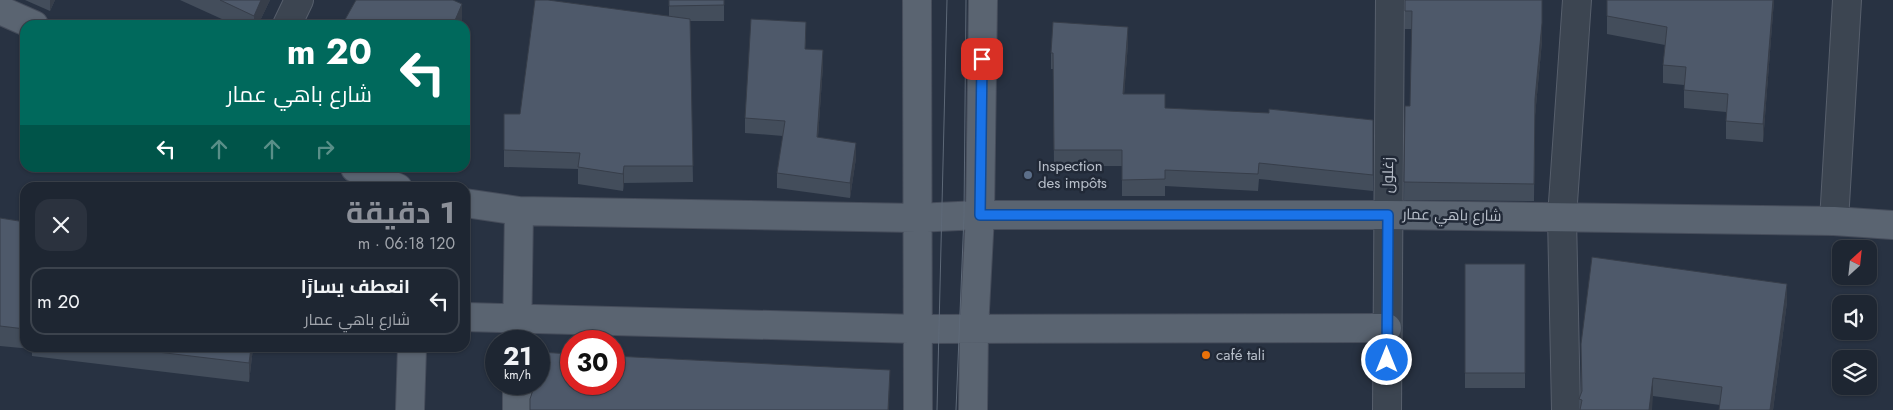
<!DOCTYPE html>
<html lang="ar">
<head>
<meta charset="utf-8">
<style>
  :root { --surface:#1e2632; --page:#2b323e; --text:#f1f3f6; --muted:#a1a5ac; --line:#3c434d; --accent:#8c9099 }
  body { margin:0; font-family:Jost,Cairo,sans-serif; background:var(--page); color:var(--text); direction:rtl; height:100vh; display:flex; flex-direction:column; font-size:19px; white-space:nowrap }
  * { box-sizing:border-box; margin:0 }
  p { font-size:16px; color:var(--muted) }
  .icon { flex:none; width:28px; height:28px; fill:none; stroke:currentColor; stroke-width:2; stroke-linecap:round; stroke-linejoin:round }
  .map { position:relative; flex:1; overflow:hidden; direction:ltr }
  .details { position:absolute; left:20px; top:182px; width:450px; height:170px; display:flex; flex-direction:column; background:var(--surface); border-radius:15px; box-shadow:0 1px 4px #0004,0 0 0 1px var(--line); direction:rtl }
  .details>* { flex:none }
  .hud { position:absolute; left:20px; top:20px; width:450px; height:152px; border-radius:15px; box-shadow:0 1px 4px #0004,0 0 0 1px var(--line); direction:rtl; background:#00695c; color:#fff; overflow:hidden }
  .needle { width:32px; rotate:27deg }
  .tools { position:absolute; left:1832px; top:240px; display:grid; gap:10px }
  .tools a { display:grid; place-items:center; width:45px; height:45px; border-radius:10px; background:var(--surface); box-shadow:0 1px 4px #0004,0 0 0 1px var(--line); font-size:25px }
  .speed { position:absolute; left:485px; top:330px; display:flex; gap:10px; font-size:25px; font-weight:700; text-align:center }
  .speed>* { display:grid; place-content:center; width:65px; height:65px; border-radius:50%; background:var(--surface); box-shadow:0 1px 4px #0004,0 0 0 1px var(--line); line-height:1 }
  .speed small { font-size:12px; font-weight:400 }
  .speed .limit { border:8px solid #d22; background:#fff; color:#111 }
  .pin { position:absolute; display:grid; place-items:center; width:42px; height:42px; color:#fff; margin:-21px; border-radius:10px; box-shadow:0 2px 8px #0006 }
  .me { position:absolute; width:55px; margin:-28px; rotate:0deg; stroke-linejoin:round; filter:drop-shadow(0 0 4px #0008) }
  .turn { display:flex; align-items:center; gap:18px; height:105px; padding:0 15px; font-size:22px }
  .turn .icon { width:65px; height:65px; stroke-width:2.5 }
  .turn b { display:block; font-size:35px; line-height:42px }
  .lanes { display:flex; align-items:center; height:48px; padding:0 15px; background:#0003; justify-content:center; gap:25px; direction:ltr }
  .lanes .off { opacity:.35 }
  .round { display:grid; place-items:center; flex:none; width:52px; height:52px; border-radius:15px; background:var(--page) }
  .head { display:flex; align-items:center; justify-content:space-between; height:85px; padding:0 15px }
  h1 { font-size:30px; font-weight:700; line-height:38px; color:var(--accent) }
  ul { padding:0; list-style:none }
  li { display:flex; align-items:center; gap:15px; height:68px; margin:0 10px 8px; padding:0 5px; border:2px solid var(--line); border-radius:15px }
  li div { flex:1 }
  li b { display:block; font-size:19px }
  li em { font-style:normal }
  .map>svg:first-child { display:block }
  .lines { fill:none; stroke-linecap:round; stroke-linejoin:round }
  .minor-casing { stroke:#575f6c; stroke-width:30 }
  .major-casing { stroke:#464d5b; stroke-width:30 }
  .minor { stroke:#3c4551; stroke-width:28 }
  .major { stroke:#5a6471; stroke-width:28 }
  .tram { stroke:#5e6978; stroke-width:1 }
  .wall { fill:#434d5b }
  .shaded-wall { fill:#373e4a }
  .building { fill:#4e596a; stroke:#373e4a }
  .route-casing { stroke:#114b97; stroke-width:12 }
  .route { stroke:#1a73e8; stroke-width:9 }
  .service-dot { fill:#5c6f8a; stroke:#212937; stroke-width:2 }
  .food-dot { fill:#e8710a; stroke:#212937; stroke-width:2 }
  .labels { text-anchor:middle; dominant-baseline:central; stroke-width:5; stroke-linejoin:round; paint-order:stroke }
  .poi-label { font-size:15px; fill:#b9c0cb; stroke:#212937; text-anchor:start }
  .street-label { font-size:15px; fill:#b9c0cb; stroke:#212937 }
</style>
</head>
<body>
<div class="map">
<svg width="1893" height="410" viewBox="0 0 1893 410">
  <rect width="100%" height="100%" fill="#283242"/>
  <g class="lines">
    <defs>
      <path id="minor" d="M287,25L299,0
        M1834,221L1847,0
        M1387,410L1390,0
        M1566,410L1562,217L1577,0"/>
      <path id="major" d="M917,0L918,410
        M0,10L34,25
        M355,168L398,188
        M465,203L519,211L916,218L980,215H1388L1834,221L1893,225
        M465,317L918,329L1387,328
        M517,341L519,211
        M517,384V410
        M410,410L412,348
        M973,410L974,329L980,215L983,0"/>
    </defs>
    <use href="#minor" class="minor-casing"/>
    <use href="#major" class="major-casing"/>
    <use href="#minor" class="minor"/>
    <use href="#major" class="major"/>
    <path class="tram" d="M937,410L947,0
      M956,410L964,216L966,0"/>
  </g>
  <path class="wall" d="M25,0H55L50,11Z
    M180,0H270L258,25H235Z
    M669,0H724V21H690L693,182L624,183L623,191L578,184V169L504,167V114H520L669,16Z
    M1405,0L1542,41L1535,116L1534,201L1404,200L1405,106H1410L1412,29H1405Z
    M1607,0H1774L1763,142L1726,139V112L1684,108V85L1663,83V65L1665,45L1607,34Z
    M806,38L805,49L823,65L818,137L856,158L850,198L777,188V173L783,136L745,133V118Z
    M1128,43L1124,94L1165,108L1373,120V191L1259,179L1258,191L1165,186V196H1122V166H1054L1053,69H1051V53Z
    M0,218L25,222V348H253L249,382L32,356V349L0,346Z
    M1465,264H1525V388H1465Z
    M1787,302L1773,410H1719L1720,405L1653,396L1579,410V399L1581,392V344Z"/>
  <path class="shaded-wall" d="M50,0H55L50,11Z
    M261,0H270L258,25H254V16Z
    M1773,0H1774L1763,142V124Z
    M462,4V20L460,25H453Z
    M1542,23V41L1535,116L1534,201L1535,99Z
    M1128,27V43L1123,111V94Z
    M823,50V65L817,152V137Z
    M856,143V158L850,198V183Z
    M624,166V183L623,191V174Z
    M1787,284V302L1773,410H1770Z
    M251,348H253L249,382V363Z
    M890,370L889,410H888Z
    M1653,378V396L1652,410H1649Z"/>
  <path class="building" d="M220,0H261L254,16Z
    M356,0H453L462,4L453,25H342Z
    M535,0H548L690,19L693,166H624L623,174L578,167L580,153L504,150V114H520Z
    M669,0H724V5L669,6Z
    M1405,0H1542V23L1535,99L1534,184L1404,182L1405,106H1410L1412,11H1405Z
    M1607,0H1773L1763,124L1726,121L1728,94L1684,90L1686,67L1663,65L1667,27L1607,16Z
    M751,19L806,22L805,49L823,50L817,137L856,143L850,183L777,173L785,121L745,118Z
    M1053,22L1128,27L1123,94H1165V108L1269,113V109L1373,120V175L1259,163L1258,174L1165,170V179L1122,180V150H1054L1053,53H1051Z
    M0,218L25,222V329L0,326Z
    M1592,257L1787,284L1770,410H1719L1722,387L1653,378L1649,410H1580L1582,400L1579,399L1582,391L1581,344Z
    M1465,264H1525V373H1465Z
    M124,348H251L249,363Z
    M539,352L571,354V384H614V356L890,370L888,410H530V399L533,390V384H539Z"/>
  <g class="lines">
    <defs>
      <path id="route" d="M982,59L980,215H1388L1387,360"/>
    </defs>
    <use href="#route" class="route-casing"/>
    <use href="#route" class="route"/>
  </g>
  <circle class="service-dot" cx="1028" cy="175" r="5"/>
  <circle class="food-dot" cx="1206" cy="355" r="5"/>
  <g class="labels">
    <g class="poi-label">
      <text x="1038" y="166">Inspection<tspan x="1038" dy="17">des impôts</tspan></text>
      <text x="1216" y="355">café tali</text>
    </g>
    <g class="street-label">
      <text transform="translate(1388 175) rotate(-89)">زغلول</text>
      <text transform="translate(1452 215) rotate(1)">شارع باهي عمار</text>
    </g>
  </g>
</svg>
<div class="tools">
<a><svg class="needle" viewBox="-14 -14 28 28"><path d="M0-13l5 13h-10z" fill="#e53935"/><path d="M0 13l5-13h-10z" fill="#a1a5ac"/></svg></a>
<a><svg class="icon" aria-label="sound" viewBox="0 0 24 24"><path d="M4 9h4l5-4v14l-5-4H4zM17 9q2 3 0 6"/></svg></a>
<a><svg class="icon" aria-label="layers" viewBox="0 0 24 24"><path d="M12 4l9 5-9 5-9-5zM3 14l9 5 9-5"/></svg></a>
</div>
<div class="speed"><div>21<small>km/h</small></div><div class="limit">30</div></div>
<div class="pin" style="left:982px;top:59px;background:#d93025"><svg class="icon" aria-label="arrive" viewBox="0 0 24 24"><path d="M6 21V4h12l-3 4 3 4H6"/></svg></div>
<svg class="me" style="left:1387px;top:360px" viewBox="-20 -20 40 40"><circle r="17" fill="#1a73e8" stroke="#fff" stroke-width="3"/><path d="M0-11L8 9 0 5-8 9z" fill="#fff"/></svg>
<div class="hud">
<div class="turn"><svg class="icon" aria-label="left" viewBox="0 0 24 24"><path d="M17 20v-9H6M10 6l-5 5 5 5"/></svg><div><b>20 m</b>شارع باهي عمار</div></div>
<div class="lanes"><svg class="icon" aria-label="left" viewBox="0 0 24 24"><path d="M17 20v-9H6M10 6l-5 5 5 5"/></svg><svg class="icon off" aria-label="ahead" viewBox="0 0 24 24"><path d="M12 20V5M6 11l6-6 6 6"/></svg><svg class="icon off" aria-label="ahead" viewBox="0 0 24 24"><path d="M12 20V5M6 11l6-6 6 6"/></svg><svg class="icon off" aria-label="right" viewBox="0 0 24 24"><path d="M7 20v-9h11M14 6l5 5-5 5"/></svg></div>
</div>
<section class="details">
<div class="head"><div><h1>1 دقيقة</h1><p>120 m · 06:18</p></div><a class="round"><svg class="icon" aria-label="close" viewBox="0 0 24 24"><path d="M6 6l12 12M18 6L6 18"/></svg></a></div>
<ul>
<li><svg class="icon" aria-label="left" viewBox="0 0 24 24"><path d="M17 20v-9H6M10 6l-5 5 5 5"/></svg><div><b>انعطف يسارًا</b><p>شارع باهي عمار</p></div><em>20 m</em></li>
</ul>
</section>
</div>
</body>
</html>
